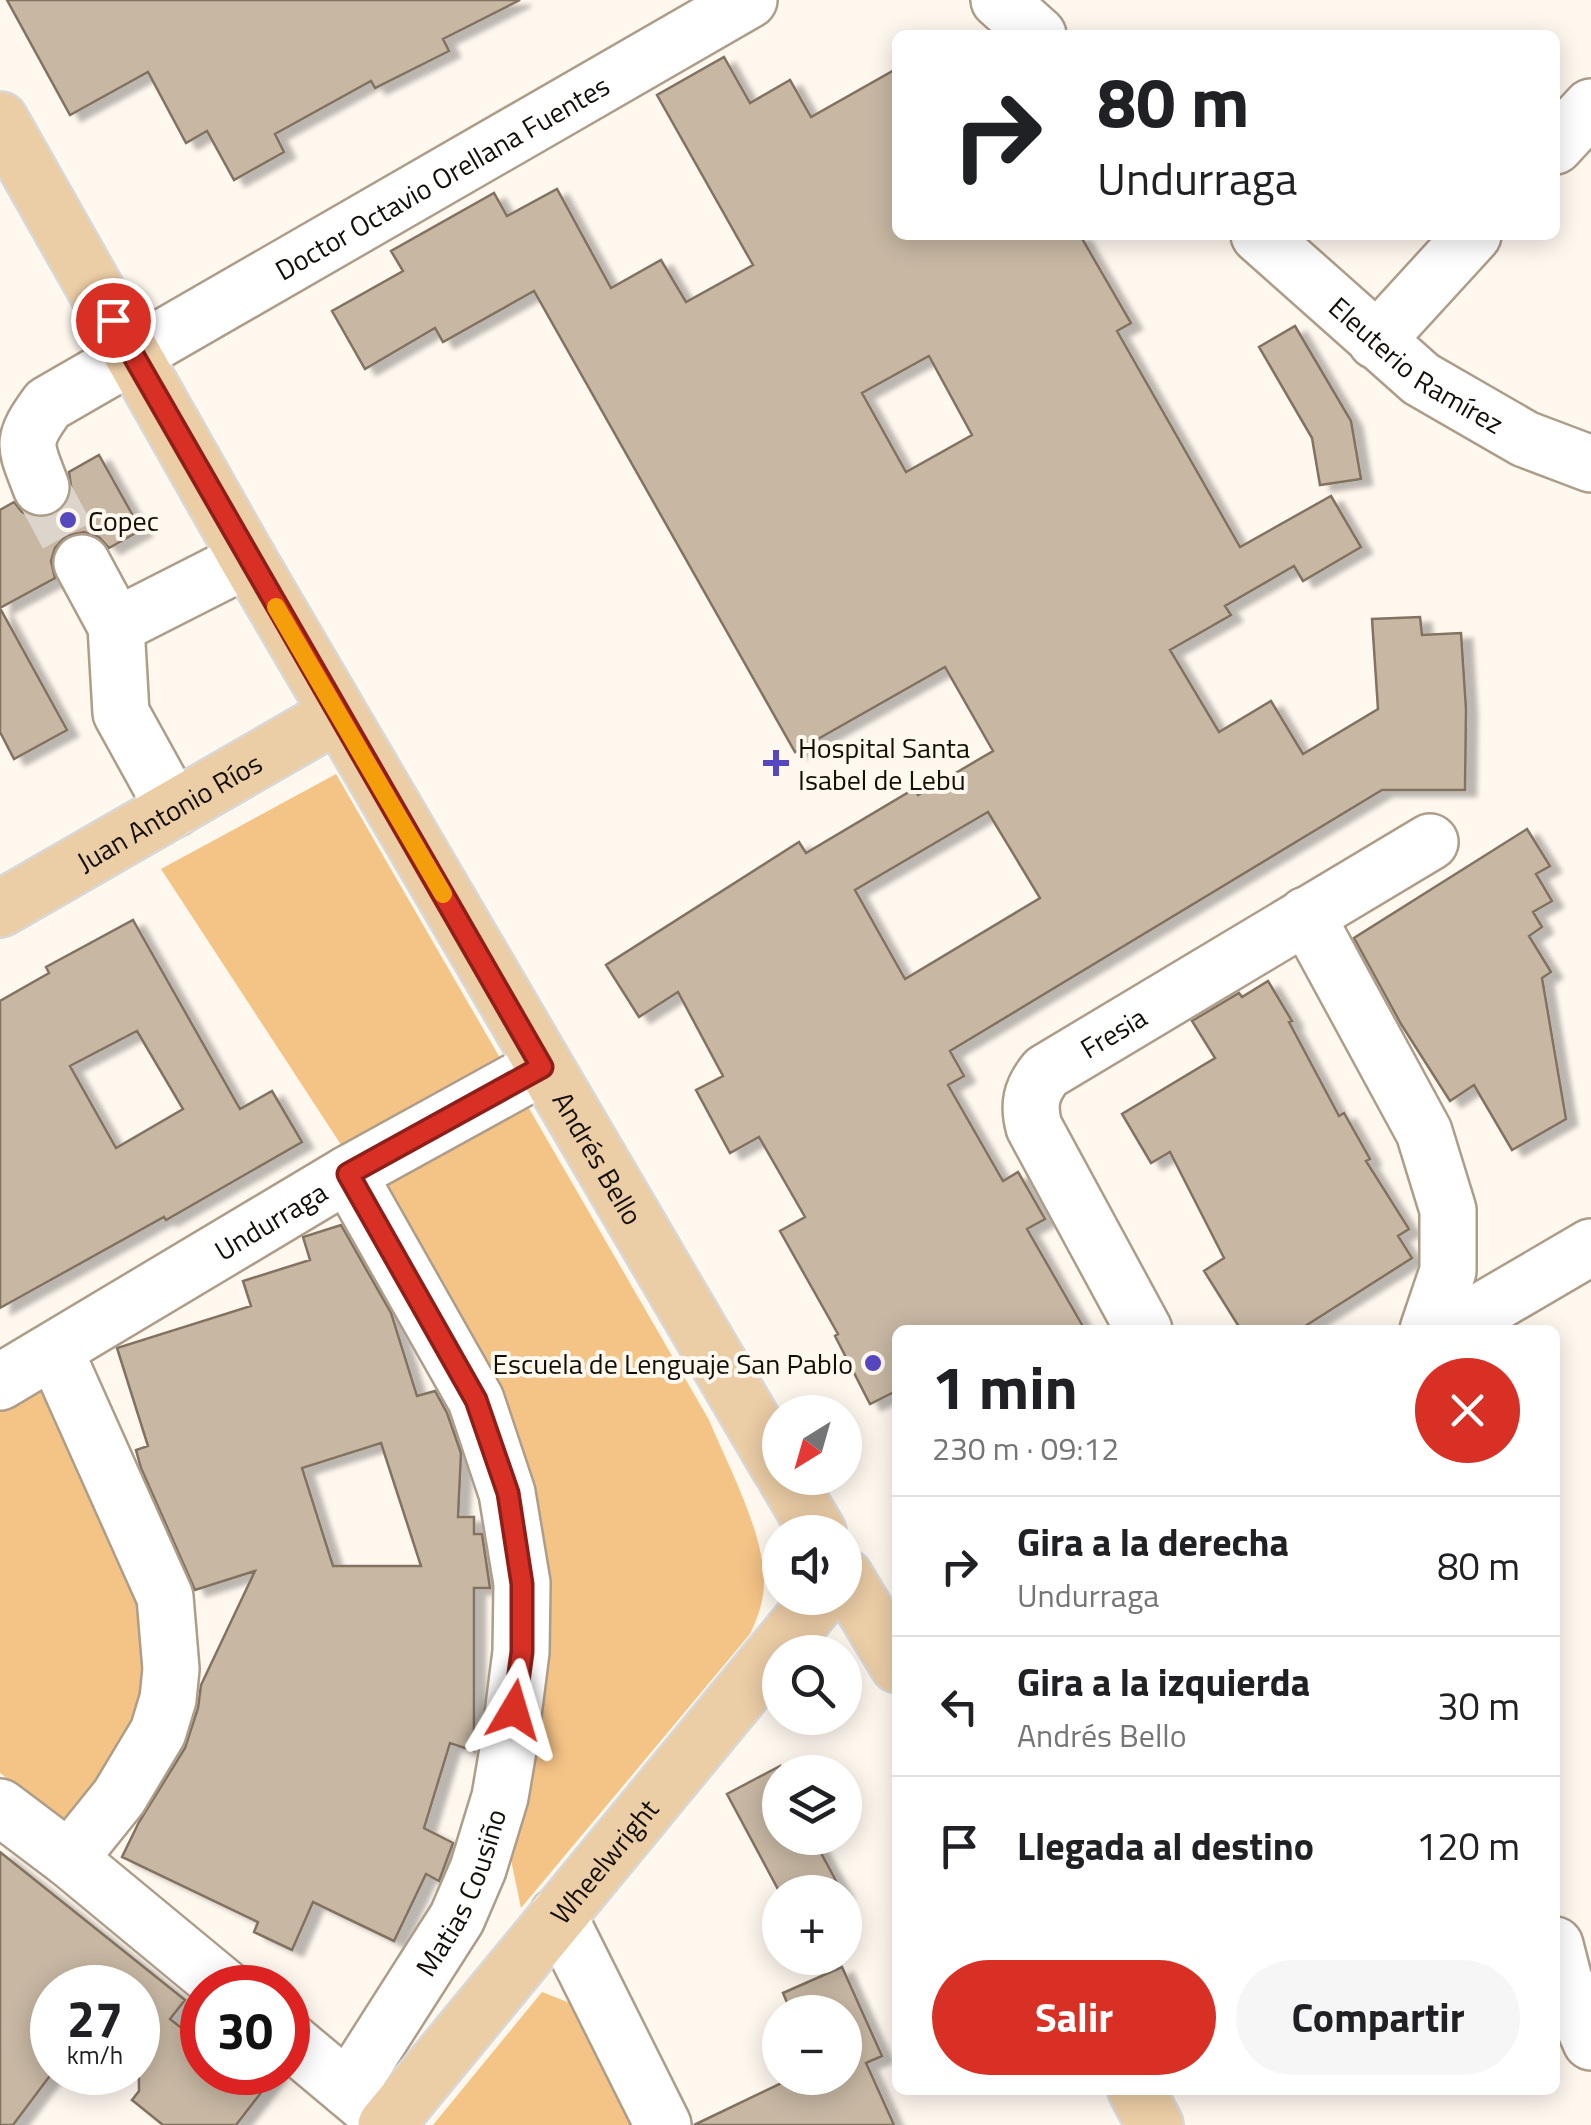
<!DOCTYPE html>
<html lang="es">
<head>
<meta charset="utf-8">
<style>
  :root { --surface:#fff; --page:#f6f6f6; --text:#202124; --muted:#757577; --line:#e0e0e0; --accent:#d93025 }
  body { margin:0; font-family:"Titillium Web",sans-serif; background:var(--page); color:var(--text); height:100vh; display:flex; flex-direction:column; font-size:38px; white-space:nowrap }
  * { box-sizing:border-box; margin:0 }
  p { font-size:32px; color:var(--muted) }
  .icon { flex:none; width:55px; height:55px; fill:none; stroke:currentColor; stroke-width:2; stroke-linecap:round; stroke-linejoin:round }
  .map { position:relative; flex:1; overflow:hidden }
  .panel { position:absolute; left:892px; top:1325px; width:668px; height:770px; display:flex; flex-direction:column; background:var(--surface); border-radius:15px; box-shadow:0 5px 25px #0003 }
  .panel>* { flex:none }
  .guide { position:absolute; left:892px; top:30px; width:668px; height:210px; border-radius:15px; box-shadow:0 5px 25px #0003; background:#fff; color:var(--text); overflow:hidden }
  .needle { width:65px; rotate:217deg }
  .fabs { position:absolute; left:762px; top:1395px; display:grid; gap:20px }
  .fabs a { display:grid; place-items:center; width:100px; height:100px; border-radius:50%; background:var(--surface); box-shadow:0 5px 25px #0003; font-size:50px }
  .speed { position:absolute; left:30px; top:1965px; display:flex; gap:20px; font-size:50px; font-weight:700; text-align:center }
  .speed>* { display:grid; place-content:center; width:130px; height:130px; border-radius:50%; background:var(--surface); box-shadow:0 5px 25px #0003; line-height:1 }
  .speed small { font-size:25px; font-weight:400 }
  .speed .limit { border:15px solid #d22; background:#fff; color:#111 }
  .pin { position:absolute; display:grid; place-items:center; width:85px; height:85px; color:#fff; margin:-42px; border:5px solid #fff; border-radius:50%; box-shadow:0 2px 10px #0007 }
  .me { position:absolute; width:110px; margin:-55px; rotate:7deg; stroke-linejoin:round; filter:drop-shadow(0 0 8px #0008) }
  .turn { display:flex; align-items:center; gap:35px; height:210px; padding:0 40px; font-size:45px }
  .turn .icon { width:130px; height:130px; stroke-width:2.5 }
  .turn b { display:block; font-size:70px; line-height:85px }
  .round { display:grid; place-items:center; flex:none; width:105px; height:105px; border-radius:52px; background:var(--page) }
  .head { display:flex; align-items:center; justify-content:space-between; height:170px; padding:0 40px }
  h1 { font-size:60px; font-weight:700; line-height:75px }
  .action { display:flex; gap:20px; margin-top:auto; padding:20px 40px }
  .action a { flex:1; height:115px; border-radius:60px; background:var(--accent); color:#fff; font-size:40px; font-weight:700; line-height:115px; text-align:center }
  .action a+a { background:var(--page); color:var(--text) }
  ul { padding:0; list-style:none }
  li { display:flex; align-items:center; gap:30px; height:140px; padding:0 40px; border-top:2px solid var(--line) }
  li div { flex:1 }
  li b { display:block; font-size:38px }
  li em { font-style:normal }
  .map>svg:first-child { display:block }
  .green { fill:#f4c386 }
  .building { fill:#c7b7a3; stroke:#827260; stroke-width:2.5; fill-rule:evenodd; filter:url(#shadow) }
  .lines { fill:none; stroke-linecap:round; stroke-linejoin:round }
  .minor-tunnel { stroke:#dcd5cc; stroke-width:55; stroke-dasharray:55 28; stroke-linecap:butt }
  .minor-casing { stroke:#ad9d89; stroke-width:60 }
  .major-casing { stroke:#d9d8d7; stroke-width:60 }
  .minor { stroke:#fff; stroke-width:55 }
  .major { stroke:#ebcda6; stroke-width:55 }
  .route-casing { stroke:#8d1f18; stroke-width:25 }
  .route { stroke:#d93025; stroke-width:18 }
  .slow { stroke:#f59e0b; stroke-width:18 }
  .poi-dot { fill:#5647bf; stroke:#fff8ef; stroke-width:4 }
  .labels { text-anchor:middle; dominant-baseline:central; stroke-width:8; stroke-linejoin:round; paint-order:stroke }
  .street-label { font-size:28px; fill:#130e07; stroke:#fff8ef }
  .poi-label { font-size:28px; fill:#130e07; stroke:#fff8ef; text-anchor:start }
</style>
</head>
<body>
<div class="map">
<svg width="1591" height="2125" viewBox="0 0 1591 2125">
  <defs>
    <filter id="shadow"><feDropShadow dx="11" dy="6" stdDeviation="2.5" flood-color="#0004"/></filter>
  </defs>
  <rect width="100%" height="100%" fill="#fff8ef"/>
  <path class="green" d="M336,774L709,1420C728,1466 764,1532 764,1582C764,1601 758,1617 750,1634L521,1908L503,1821L541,1539L517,1429L381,1206L161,869Z
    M34,1370L154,1602L156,1692L74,1830L0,1773V1392Z
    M542,1992L570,2003L634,2125H433Z"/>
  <path class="building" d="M7,0H520L443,39L449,51L375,88L371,81L275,134L284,152L234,180L207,131L186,143L148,72L70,115Z
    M724,57L750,103L790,80L811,117L898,68V235H1080L1131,323L1117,331L1240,547L1331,496L1361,547L1303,581L1294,566L1225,606L1231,615L1170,650L1219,732L1271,701L1303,754L1378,709L1372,619L1420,617L1422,635L1461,633L1466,709L1465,790H1382L950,1051L964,1076L948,1085L1003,1181L1018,1172L1045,1219L1027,1229L1085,1330H898V1390L870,1404L835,1336L838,1334L780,1231L805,1217L759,1137L730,1153L696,1090L723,1076L678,992L639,1017L606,965L799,842L806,853L914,789L918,795L993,751L945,667L795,752L534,291L443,342L435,328L365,369L332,311L403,271L391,251L494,193L507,216L557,189L611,288L661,260L686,302L753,265L657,95ZM929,356L972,435L906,472L862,393ZM988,812L1040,898L905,979L855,890Z
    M1295,326L1351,421L1361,479L1320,485L1312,438L1259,347Z
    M99,455L141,530L109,548L99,537L84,532L66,536L55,548L51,561L55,578L0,608L67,730L14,759L0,732V510L14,502L22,512L35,518L53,516L66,506L72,493L69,472Z
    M1527,829L1550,866L1536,874L1552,901L1533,912L1542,927L1529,936L1551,972L1542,978L1566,1119L1512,1150L1474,1085L1450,1101L1401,1024L1354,938Z
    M133,920L240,1109L272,1091L302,1142L166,1220L164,1217L0,1308V1001L49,973L46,967ZM137,1031L183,1109L116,1148L70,1066Z
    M1268,981L1292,1021L1289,1022L1339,1116L1344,1113L1370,1159L1366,1161L1409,1229L1398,1236L1412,1258L1299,1330H1241L1204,1271L1224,1258L1170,1152L1151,1163L1122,1114L1215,1058L1192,1021L1239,993L1242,997Z
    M341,1225L391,1313L417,1396L435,1391L447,1413L461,1453L458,1517H474V1534H482L490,1588H474V1751L450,1743L424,1828L453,1843L439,1881L426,1874L394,1941L313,1902L292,1950L254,1932L258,1922L122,1857L139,1822L185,1748L198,1708L201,1685L255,1571L195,1590L141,1468L136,1450L148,1446L117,1348L251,1306L243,1281L310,1260L303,1237ZM381,1443L421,1566H333L302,1468Z
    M780,1766V1838H813L842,1892L780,1893L727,1794Z
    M0,1852L185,2000L170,2019L202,2044V2072H277L236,2125H163L132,2100L139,2091L138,1988H52V2073L13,2125H0Z
    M842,1967L882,2056L866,2063L894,2125H694L792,2078H845V2012H791L783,1993Z"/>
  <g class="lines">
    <path class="minor-tunnel" d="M41,487L82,563"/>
    <defs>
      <g id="minor">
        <path d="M999,0L1038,35"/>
        <path d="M1555,146L1591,107"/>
        <path id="s1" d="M1259,235L1421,379L1525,439L1591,464"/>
        <path d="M1376,341L1473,235"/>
        <path id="s2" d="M41,487C25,445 20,442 48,404L749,0"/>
        <path d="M82,563L116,626L121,713L174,809"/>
        <path d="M116,626L248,559"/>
        <path d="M1306,915L1424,1132L1448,1210V1271L1428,1330"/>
        <path id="s3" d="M1144,1330L1034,1127C1028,1105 1031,1090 1046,1072L1430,842"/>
        <path d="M1449,1330L1591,1247"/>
        <path d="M55,1351L165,1597L171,1669L168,1699L158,1732L119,1797L69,1859"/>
        <path id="s4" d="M0,1382L348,1174L542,1067"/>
        <path d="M0,1807L69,1859L225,1988"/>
        <path d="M558,1915L663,2125"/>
        <path d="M1555,1945L1564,1980L1591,2042"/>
        <path d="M288,2039L374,2111"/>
        <path id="s5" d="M348,2089L457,1918L478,1869L500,1797L510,1738L521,1652L522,1583L507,1493L476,1400L348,1174"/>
      </g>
      <g id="major">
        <path id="s6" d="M0,120L248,559L780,1468"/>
        <path id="s7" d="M0,909L338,714"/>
        <path d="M786,1478L818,1532"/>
        <path d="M845,1577L898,1665"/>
        <path d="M1136,2090L1155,2125"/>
        <path id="s8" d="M386,2125L820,1598"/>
      </g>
    </defs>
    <use href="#minor" class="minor-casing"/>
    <use href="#major" class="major-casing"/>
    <use href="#minor" class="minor"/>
    <use href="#major" class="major"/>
  </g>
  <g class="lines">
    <defs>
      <path id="route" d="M113,320L542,1067L348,1174L476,1400L508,1493L522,1584V1652L514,1710"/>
    </defs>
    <use href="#route" class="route-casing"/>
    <use href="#route" class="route"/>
    <path class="slow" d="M276,607L443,894"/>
  </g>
  <g class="poi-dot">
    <circle cx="68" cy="520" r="10"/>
    <path d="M771 748h10v10h10v10h-10v10h-10v-10h-10v-10h10z"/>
    <circle cx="873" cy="1363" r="10"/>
  </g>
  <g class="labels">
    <g class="street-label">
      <text stroke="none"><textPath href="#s2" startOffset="545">Doctor Octavio Orellana Fuentes</textPath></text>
      <text stroke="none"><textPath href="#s1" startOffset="205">Eleuterio Ramírez</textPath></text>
      <text stroke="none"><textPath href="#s7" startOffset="195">Juan Antonio Ríos</textPath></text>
      <text stroke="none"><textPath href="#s3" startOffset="368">Fresia</textPath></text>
      <text stroke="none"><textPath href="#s6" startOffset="1198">Andrés Bello</textPath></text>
      <text stroke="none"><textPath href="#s4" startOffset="315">Undurraga</textPath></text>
      <text stroke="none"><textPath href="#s8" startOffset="342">Wheelwright</textPath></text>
      <text stroke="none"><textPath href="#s5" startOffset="228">Matias Cousiño</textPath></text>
    </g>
    <g class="poi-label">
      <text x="88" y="520">Copec</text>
      <text x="798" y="747">Hospital Santa<tspan x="798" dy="32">Isabel de Lebu</tspan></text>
      <text x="853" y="1363" text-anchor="end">Escuela de Lenguaje San Pablo</text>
    </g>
  </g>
</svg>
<div class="fabs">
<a><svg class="needle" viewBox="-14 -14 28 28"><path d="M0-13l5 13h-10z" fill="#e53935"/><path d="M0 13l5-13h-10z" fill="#757577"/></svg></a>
<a><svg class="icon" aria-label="sound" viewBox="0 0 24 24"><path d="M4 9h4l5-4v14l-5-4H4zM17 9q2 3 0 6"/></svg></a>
<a><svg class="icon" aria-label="search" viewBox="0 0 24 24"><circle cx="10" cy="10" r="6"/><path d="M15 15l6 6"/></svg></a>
<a><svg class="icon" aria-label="layers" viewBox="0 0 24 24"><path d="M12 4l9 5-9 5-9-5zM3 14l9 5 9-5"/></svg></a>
<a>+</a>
<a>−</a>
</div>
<div class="speed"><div>27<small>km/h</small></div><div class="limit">30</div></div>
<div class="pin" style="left:113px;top:320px;background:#d93025"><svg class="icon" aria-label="arrive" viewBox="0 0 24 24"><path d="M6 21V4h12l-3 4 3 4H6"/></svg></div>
<svg class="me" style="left:514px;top:1710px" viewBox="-20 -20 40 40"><path d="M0-17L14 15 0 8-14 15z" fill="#d93025" stroke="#fff" stroke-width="4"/></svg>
<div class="guide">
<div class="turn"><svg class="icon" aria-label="right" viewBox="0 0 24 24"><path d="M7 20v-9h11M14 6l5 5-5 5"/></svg><div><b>80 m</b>Undurraga</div></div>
</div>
<section class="panel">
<div class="head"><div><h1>1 min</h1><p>230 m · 09:12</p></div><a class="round" style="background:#d93025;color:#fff"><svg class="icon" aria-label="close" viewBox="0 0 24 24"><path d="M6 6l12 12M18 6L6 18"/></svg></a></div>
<ul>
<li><svg class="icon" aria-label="right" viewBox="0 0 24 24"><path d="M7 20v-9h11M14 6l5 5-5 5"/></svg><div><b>Gira a la derecha</b><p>Undurraga</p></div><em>80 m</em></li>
<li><svg class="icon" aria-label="left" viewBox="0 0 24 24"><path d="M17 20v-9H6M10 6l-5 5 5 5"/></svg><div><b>Gira a la izquierda</b><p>Andrés Bello</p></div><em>30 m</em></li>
<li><svg class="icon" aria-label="arrive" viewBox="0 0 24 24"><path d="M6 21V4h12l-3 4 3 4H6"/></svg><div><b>Llegada al destino</b></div><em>120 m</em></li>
</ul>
<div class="action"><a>Salir</a><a>Compartir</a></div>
</section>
</div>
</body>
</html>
